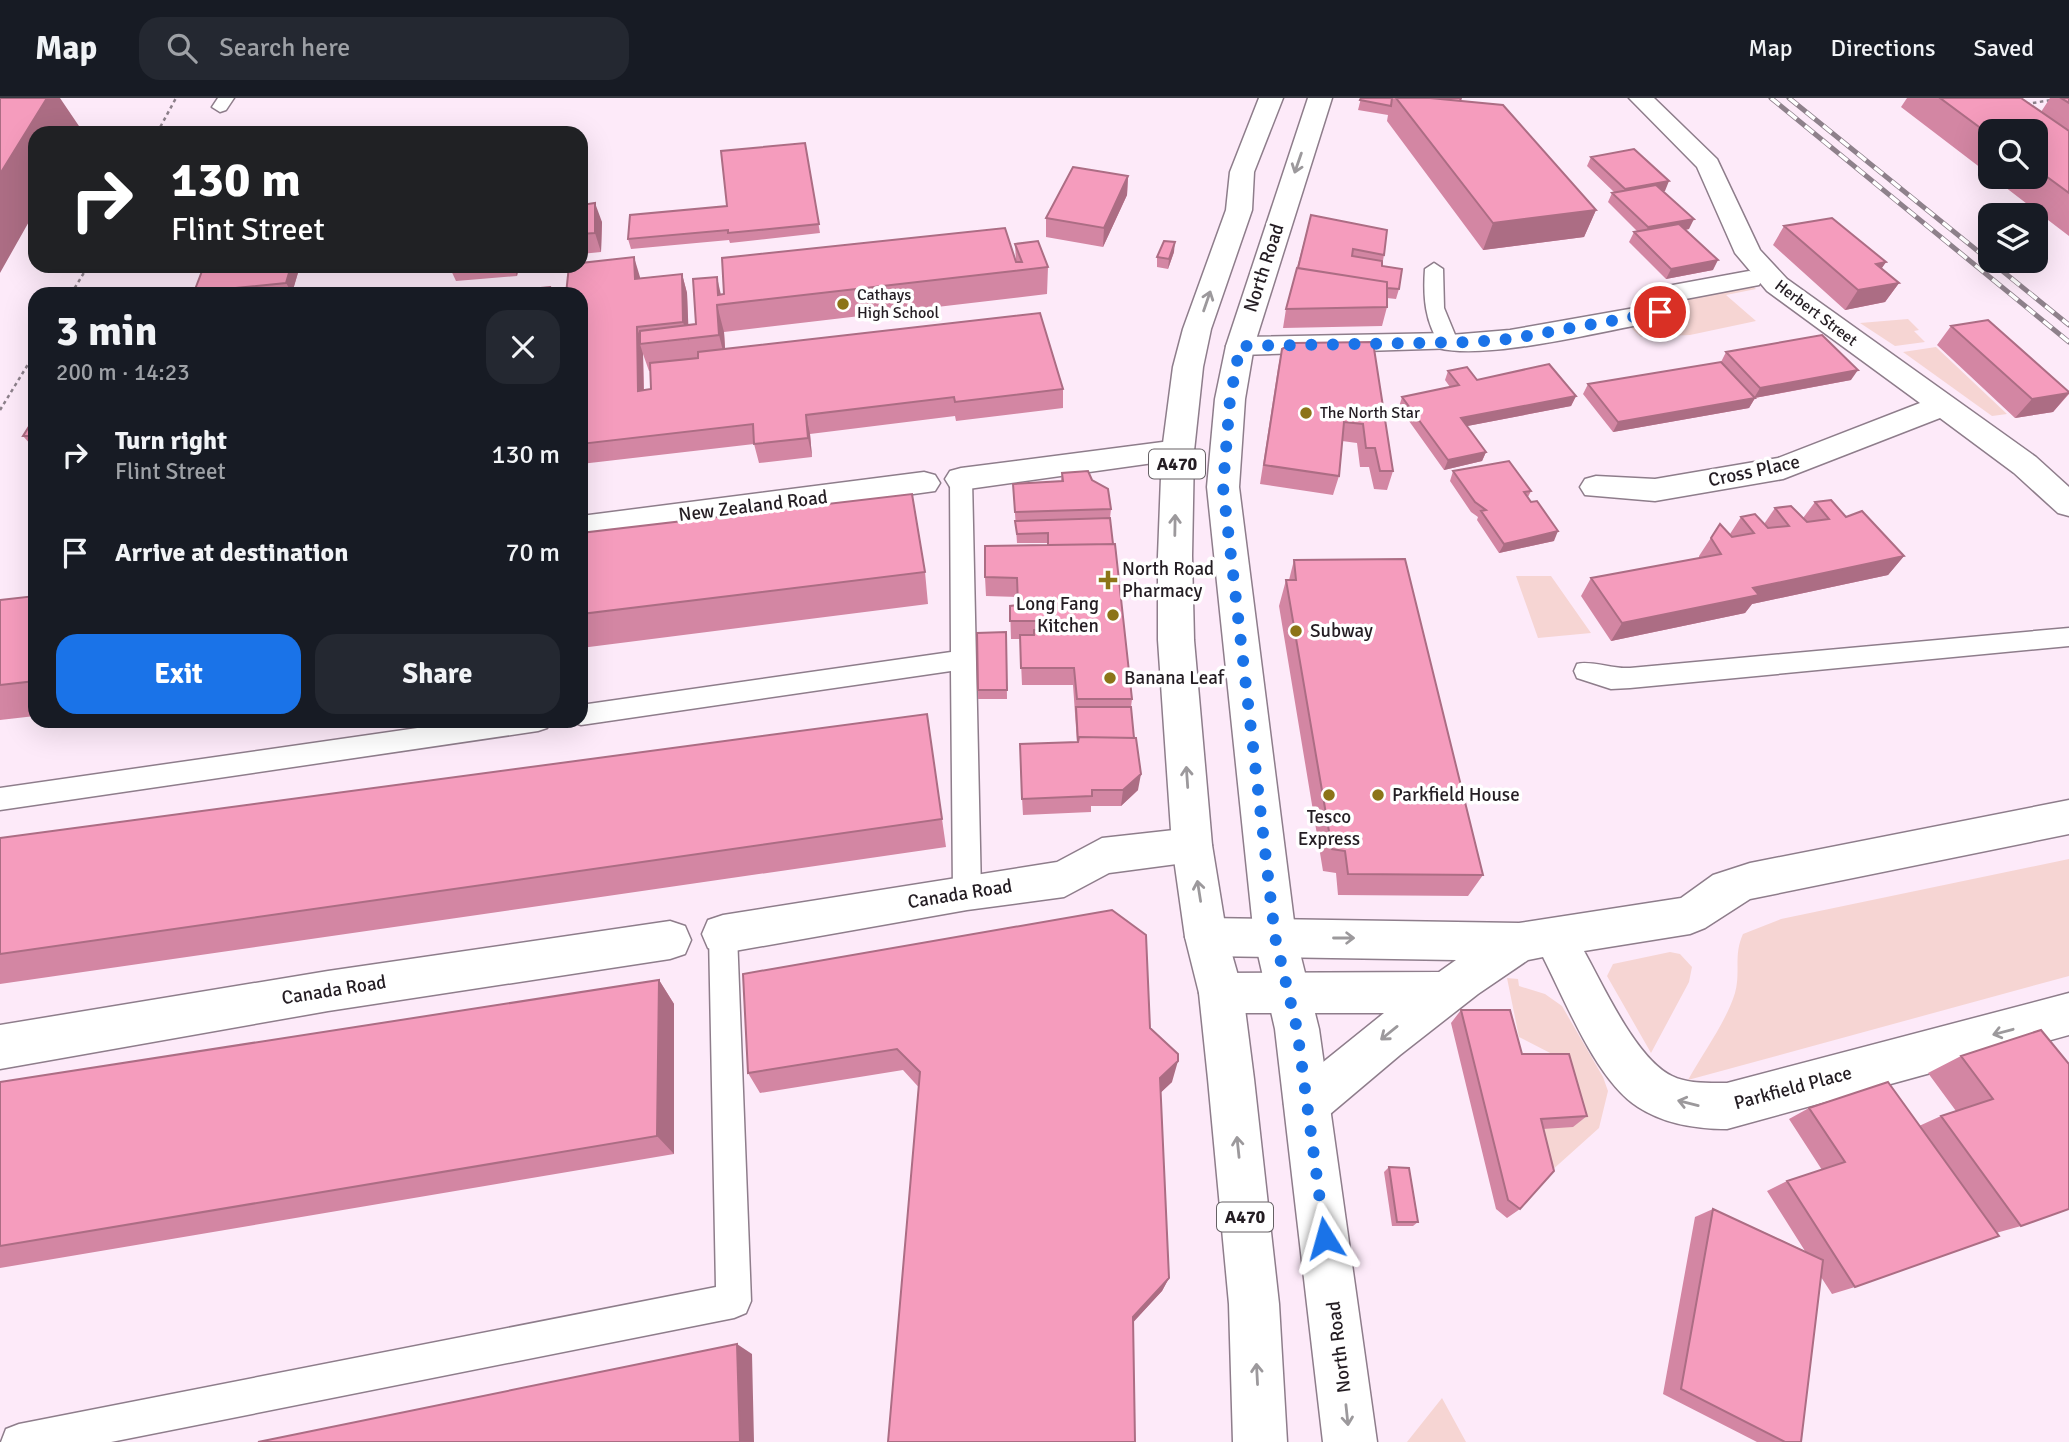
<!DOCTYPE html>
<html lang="en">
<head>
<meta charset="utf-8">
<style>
  :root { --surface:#171b24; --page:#242831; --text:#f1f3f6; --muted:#9ea1a6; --line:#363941; --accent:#1a73e8 }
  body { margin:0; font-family:Signika,sans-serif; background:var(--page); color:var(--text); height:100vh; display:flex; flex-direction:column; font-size:26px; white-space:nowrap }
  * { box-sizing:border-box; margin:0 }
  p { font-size:23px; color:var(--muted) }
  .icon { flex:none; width:38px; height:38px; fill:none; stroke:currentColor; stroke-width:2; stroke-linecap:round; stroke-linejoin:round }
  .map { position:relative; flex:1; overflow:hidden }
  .side { position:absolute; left:28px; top:189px; width:560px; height:441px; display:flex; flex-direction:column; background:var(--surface); border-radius:21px; box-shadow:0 7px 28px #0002 }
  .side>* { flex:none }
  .hud { position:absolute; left:28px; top:28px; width:560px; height:147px; border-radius:21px; box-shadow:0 7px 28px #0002; background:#202124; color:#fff; overflow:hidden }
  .controls { position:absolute; left:1978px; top:21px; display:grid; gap:14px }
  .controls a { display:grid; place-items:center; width:70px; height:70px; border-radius:14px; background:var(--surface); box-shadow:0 7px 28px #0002; font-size:35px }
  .pin { position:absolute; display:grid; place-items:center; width:60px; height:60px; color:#fff; margin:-30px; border:4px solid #fff; border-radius:50%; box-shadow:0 2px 7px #0007 }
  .me { position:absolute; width:77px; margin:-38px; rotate:352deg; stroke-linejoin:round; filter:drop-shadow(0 0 5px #0008) }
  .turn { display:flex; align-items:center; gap:24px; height:147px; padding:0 28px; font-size:32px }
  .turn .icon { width:91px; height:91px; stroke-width:2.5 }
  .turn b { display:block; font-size:49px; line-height:60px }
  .round { display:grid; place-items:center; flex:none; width:74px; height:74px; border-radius:21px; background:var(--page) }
  .summary { display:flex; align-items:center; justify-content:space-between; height:119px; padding:0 28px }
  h1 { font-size:42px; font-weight:700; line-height:52px }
  .primary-button { display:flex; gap:14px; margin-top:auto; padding:14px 28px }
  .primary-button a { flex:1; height:80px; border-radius:21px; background:var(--accent); color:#fff; font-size:28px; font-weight:700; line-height:80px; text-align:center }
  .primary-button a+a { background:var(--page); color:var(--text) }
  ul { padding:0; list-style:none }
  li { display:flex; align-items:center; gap:21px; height:98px; padding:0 28px }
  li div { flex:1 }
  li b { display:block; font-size:26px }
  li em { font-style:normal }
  header { display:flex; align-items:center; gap:42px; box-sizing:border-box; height:98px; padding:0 35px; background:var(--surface); border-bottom:2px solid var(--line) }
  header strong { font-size:33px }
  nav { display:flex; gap:38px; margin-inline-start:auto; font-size:24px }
  .search { width:490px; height:63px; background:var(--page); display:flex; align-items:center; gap:18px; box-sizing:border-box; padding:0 24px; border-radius:21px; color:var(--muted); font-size:26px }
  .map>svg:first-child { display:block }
  .green { fill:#f6d5d3 }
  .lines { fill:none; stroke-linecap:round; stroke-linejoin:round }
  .service-casing { stroke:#8e7d8b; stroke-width:3 }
  .pedestrian-casing { stroke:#8e7d8b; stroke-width:3 }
  .minor-casing { stroke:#8e7d8b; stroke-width:3 }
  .primary-casing { stroke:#8e7d8b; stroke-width:3 }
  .path { stroke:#8d808b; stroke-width:2.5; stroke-dasharray:3.5 3.5; stroke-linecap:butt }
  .service { fill:#fff; fill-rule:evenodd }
  .pedestrian { fill:#fff; fill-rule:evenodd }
  .minor { fill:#fff; fill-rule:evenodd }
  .primary { fill:#fff; fill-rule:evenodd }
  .rail-casing { stroke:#8e818b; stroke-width:5 }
  .rail { stroke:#fff; stroke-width:3.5; stroke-dasharray:11; stroke-linecap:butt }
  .wall { fill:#d386a3; fill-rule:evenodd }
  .shaded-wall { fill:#ac6d84 }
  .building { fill:#f59cbd; stroke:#ac6d84; stroke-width:2 }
  .oneway { stroke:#9c999c }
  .route { stroke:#1a73e8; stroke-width:12; stroke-dasharray:0 21.6 }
  .poi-dot { fill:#8c7418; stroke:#fff; stroke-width:2.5 }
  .labels { text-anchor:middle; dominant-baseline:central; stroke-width:7; stroke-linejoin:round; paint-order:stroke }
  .far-poi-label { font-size:16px; fill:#241d23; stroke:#fff; text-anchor:start }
  .far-street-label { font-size:16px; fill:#241d23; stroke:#fff }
  .shield { fill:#fff; stroke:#666165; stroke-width:2 }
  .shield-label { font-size:18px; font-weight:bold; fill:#241d23 }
  .street-label { font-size:19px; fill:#241d23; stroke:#fff }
  .poi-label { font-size:19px; fill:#241d23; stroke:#fff; text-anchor:start }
</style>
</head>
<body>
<header>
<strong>Map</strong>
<div class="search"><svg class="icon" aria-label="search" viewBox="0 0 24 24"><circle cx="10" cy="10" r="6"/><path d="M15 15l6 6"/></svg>Search here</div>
<nav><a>Map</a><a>Directions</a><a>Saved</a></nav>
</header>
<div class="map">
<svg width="2069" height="1344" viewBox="0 0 2069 1344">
  <rect width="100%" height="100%" fill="#fdeaf9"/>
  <path class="green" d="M1750,186L1756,191L1726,197L1756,223L1690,237L1641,239L1630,229L1672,218C1688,191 1722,192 1750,186Z
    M1908,221L1919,232L1914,233L1925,244L1895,248L1860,225Z
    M1936,249L2007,316L1992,318L1903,254Z
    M1516,478H1551L1591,535L1538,540Z
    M2069,761V878L1688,982C1703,955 1726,924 1735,895C1741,873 1733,858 1743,836L1781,821Z
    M1670,854L1680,856L1692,869L1689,884L1651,955L1607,878L1613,866Z
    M1507,880L1518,881L1519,888L1545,896L1562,908L1603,979L1608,993L1599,1030L1540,1083L1528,1031L1554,957L1519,939Z
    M1442,1300L1466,1344H1407Z"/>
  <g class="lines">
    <defs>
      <path id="service" d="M218,0H234L226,12L220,14L212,9Z
        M1434,165L1443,171L1444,210L1458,244L1448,250L1441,248C1425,224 1423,200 1425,171Z
        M961,374L969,376L972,381L981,794L977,803L967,807L957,803L953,794L951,573L581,627L572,624L581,623V607L951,554L950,381L953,376Z
        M2069,530V548L1630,590L1611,591L1577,580L1574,573L1577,566C1590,562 1612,571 1630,570Z
        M466,623H551L547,630L538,633L0,712V690Z
        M723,823L733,827L737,836L751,1203L746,1215L734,1220L111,1344H1L6,1331L19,1326L716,1189L709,836L713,827Z"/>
      <path id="pedestrian" d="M1749,173L1759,175L1763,181L1759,187L1675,203L1670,220L1660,223C1605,232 1488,263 1438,250L1434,244L1438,238L1510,232L1646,208L1651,191Z"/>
      <path id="minor" d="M1629,0H1654L1717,61L1760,152L1787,181L2036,359L2069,389V418L2058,415L2014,375L1940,320L1783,381L1655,403L1585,397L1580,389L1585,381L1596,378L1655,381L1778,360L1920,305L1767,193L1735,155L1697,69Z
        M1448,235L1458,238L1462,244L1458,250L1240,257L1230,254L1226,248L1230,242L1240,239Z
        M1178,342L1189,346L1194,353L1189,360L961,392L950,389L945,381L950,373L961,370Z
        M924,374L935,377L940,385L935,393L581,442V418Z
        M2069,702V736L1750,801L1705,830L1690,836L1584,853C1603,887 1636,961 1672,978C1688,986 1710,985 1727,985L2069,895V937L1727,1031C1697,1031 1664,1026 1638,1009C1596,982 1566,904 1543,859L1528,862L1478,896L1400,957L1323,1022L1307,1029L1291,1022L1284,1006L1291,990L1384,915H1221L1206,909L1199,895L1206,881L1221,875L1439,874L1456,862L1206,858L1191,853L1185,839L1191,825L1206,820L1519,825L1681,800L1713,777L1750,765Z
        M1192,730L1206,735L1212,747L1206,759L1192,764L1109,775L1064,799L967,812L723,855L708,850L702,836L708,822L723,817L1057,764L1102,740Z
        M670,823L685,828L691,842L685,856L670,861L328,913L0,971V927L328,873Z"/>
      <path id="primary" d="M1259,0H1283L1254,74L1252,112L1211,231L1203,269L1194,353L1192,458L1194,542L1212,747L1227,839L1243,895L1254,981L1279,1206L1287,1344H1233L1229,1206L1208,981L1199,895L1185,839L1172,747L1158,542V458L1162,353L1173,269L1183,231L1226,112L1230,74Z
        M1308,0H1332L1254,248L1245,301L1239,389L1296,839L1319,931L1377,1344H1323L1275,931L1254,839L1207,389L1215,301L1226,248Z"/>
    </defs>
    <use href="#service" class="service-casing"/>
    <use href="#pedestrian" class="pedestrian-casing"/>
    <use href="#minor" class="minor-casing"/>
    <use href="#primary" class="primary-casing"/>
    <path class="path" d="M2026,6L2052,2
      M157,35L176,0
      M71,196L88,168
      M0,312L35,255"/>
    <use href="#service" class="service"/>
    <use href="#pedestrian" class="pedestrian"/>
    <use href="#minor" class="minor"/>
    <use href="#primary" class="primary"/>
    <defs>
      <path id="rail" d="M1771,0L2069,244
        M1789,0L2069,227"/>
    </defs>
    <use href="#rail" class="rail-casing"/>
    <use href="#rail" class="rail"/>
  </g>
  <path class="wall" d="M1361,0H1461L1460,3L1596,112L1584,139L1483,152L1387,23L1388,17L1358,12Z
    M1907,0H2021L2041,14L2050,0H2069V138L1992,79H2035V33H1990V77L1901,9Z
    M805,45L820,135L730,145L729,142L631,151L628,141L727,108Z
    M1591,59L1665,93H1663L1689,131L1685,132L1713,172L1666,181L1629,144L1634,134L1637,133L1608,104L1612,95L1614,94L1587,68Z
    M1128,78L1127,97L1103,149L1046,139V120Z
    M581,107L602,124L601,154L581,156Z
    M1311,117L1384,157L1382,168L1399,191L1396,201L1387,200V209L1382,228L1283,230L1286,211Z
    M1784,128L1886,164L1881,171L1899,185L1885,204L1845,212L1773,147Z
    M1015,146L1048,169L1047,196L724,234L725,251L1063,291V310L956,323L955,318L810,336L812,359L759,365L754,346L581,366V196L640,179V180L682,176L687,195L688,227L696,226L721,197L1016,163ZM643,256L649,273H650L651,291L644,292Z
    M1174,154L1168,171L1157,169V159Z
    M204,168H300L292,195L278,196H195L194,194Z
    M376,168H448L379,175Z
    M449,168H519L517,178L456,183Z
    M1951,228L2069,294V296L2053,314L2015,320L1937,247Z
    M1373,244L1393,373L1387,392L1374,391L1369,369H1360L1357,345L1342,343L1339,378L1333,397L1260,386L1278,270L1282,251Z
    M1726,254L1851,282L1755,300L1749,310L1613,334L1583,296L1588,286L1721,264Z
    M1448,273L1477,282L1576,298L1571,308L1467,328L1486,354L1482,363L1444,372L1399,309L1402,299L1450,289L1445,282Z
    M35,319V348H32L23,338Z
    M1453,373L1531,393L1528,399L1554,443L1499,455L1477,422L1478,419L1471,414L1450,383Z
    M1062,375L1092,382L1111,411L1110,420L1132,601L1131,609L1138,692L1121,708H1091V714L1023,717L1020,663L1077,644L1073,587H1022L1020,541H1011L1010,508L1018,507V499L986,498L985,479L1048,447V445H1017L1013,386L1061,383Z
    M1815,404L1846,419L1904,458L1888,477L1752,506L1745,515L1611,543L1581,498L1591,480L1699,460V458L1720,426L1730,436L1741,419L1764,426L1775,410L1803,420Z
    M581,435L925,474L928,506L581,550Z
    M1294,462L1483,777L1468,798L1338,797L1336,775L1323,773L1279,508L1286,482H1289Z
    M35,498V618L0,622V502Z
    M1006,534L1007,601H978V592Z
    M942,721L946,749L0,886V740Z
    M743,876L1150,930L1172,984L1160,995L1169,1180L1162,1193L1133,1224L903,972L760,995L748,975Z
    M659,882L674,906V1056L0,1170V984Z
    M1461,912L1587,1018L1573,1029L1543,1031L1520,1111L1507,1120L1496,1111L1451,925Z
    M2041,932L2021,1128L1996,1135L1855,1189L1832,1196L1821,1179L1801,1344H1757L1663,1296L1695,1119L1713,1111L1805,1153L1767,1093L1787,1083L1822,1072L1789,1021L1809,1010L1919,1028L1941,1018L1956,1013L1928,975L1961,958Z
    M1389,1069L1418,1124L1413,1128H1392L1384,1074Z"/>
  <path class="shaded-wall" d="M47,0H60L81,31L79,35H35V113L0,175V76Z
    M1128,78L1127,97L1103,149L1104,130Z
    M1669,83L1665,93L1621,101L1625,91Z
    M595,105L602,124L601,154L595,135Z
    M1596,112L1584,139L1483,152L1493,125Z
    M1694,121L1689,131L1644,139L1648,129Z
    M1175,144L1174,154L1168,171L1169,161Z
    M634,159L640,179L641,200L635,181Z
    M1718,162L1713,172L1666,181L1671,171Z
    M1886,164L1873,183L1876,166Z
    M291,168H300L292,195L286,185Z
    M513,168H519L517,178Z
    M682,176L687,195L689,243L683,224Z
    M717,179L723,206L718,197Z
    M1899,185L1885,204L1845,212L1858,192Z
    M717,207L724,234L726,265L719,237Z
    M637,229L642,246H640L643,256L644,312L638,293Z
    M1858,272L1851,282L1754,300L1760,290Z
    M2069,295L2053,314L2015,320L2032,301Z
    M1576,298L1571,308L1457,330L1461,320Z
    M1755,300L1749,310L1613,334L1618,324Z
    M806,317L810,336L812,359L808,340Z
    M1486,354L1482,363L1444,372L1448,362Z
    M1558,433L1554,443L1499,455L1504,446Z
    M1904,458L1888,477L1752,506L1745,515L1611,543L1622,525L1753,490Z
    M1141,676L1138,692L1121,708L1123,692Z
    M659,882L674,906V1056L657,1038Z
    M1178,963L1172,984L1154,1001L1160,980Z
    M1169,1180L1162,1193L1128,1230L1133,1219Z
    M737,1246L752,1256L754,1344H740Z"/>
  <path class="building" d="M0,0H47L0,76Z
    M1361,0H1392L1391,8L1360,2Z
    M1396,0H1430L1503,7L1596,112L1493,125Z
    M1430,0H1461L1460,3Z
    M1940,0H2021L2069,33V95L2035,70V33H1990V37Z
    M2061,0H2069V5Z
    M805,45L819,126L728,135V132L628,141L630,117L727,108L721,53Z
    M1634,51L1669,83L1625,91L1591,59Z
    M1073,69L1128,78L1104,130L1046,120Z
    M1656,87L1694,121L1648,129L1612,95Z
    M595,105V135L581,136V107Z
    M1311,117L1387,132L1384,157L1353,151L1352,158L1382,163V168L1402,171L1399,191L1387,190V184L1298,170Z
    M1832,120L1886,164L1876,166L1899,185L1858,192L1784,128Z
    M1679,126L1718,162L1671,171L1634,134Z
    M1005,130L1016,164H1022L1015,146L1038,143L1048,169L717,207L719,237L640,246V233L696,226L693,181L717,179L718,197L724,196L722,160Z
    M1164,143L1175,144L1169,161L1157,159Z
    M634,159L635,181L682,176L683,224L637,229L638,293L651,291L650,265L698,260V254L1040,215L1063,291L955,304L954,299L806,317L808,340L754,346L753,326L581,346V196H566L569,168H581V165Z
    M204,168H291L286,185L194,194Z
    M1297,170L1387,184V209L1286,211Z
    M550,189L549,196H497V194Z
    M1988,222L2069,294V295L2032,301L1951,228Z
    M1822,237L1858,272L1760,290L1726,254Z
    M1373,244L1393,373H1380L1375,350H1366L1363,326L1344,324L1339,378L1264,367L1282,251L1293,245Z
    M1721,264L1755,300L1618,324L1588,286Z
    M1549,266L1576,298L1461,320L1486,354L1448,362L1402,299L1459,287L1448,273L1467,269L1477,282Z
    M35,319V338H23Z
    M1509,363L1531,393L1524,394L1531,404L1537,403L1558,433L1504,446L1481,413L1486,412L1475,404L1453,373Z
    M1088,373L1092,382L1108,391L1111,411L1015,414L1013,386L1063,383L1062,375Z
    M912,396L925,474L581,516V435Z
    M1831,402L1846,419L1862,413L1904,458L1753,490L1759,497L1622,525L1591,480L1721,456L1711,440L1720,426L1732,439L1754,435L1741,419L1755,416L1768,430L1789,428L1775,410L1791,408L1807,424L1829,421L1815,404Z
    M1110,420L1113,446L1048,447V435L1017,436L1015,423Z
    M1115,446L1132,601H1077L1074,570H1021L1020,537H1034V532H1041V523H1010V508L1018,507L1017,480L985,479V448Z
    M1405,461L1483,777L1348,776L1345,753L1332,751L1286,482H1296L1294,462Z
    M35,498V583L0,587V502Z
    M1006,534L1007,592H978L977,535Z
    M1076,609H1131L1134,640L1079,639L1078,644Z
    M927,616L942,721L0,856V740Z
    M1079,639L1136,640L1141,676L1123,692H1092V698L1022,701L1020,646L1078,644Z
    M1112,812L1146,837L1150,930L1178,956V963L1160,980L1169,1180L1133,1219L1135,1344H888L920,974L897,951L748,975L743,876Z
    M659,882L657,1038L0,1148V984Z
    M1461,912H1510L1522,956H1569L1587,1018L1541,1021L1554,1073L1520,1111L1508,1102Z
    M2041,932L2069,966V1111L2021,1128L1941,1018L1993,1001L1961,958Z
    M1888,984L1999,1138L1855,1189L1787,1083L1845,1064L1809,1010Z
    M1389,1069L1409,1070L1418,1124H1397Z
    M1713,1111L1823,1162L1801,1344H1785L1681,1291Z
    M737,1246L740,1344H258Z"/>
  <defs><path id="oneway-shaft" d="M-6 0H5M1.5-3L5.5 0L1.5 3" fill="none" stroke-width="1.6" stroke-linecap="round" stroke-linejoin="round" transform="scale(1.75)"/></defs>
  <g class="oneway">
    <use href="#oneway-shaft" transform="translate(1298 65) rotate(109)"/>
    <use href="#oneway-shaft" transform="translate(1207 203) rotate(-71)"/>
    <use href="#oneway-shaft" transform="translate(1175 427) rotate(-89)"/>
    <use href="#oneway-shaft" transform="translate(1187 679) rotate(-94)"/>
    <use href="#oneway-shaft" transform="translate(1199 793) rotate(-99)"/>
    <use href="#oneway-shaft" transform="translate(1344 840)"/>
    <use href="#oneway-shaft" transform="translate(2003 934) rotate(165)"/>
    <use href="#oneway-shaft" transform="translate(1389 935) rotate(141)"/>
    <use href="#oneway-shaft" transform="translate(1688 1005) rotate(-166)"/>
    <use href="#oneway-shaft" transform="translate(1238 1049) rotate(-96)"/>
    <use href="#oneway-shaft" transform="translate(1257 1276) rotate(-93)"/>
    <use href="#oneway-shaft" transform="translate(1347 1317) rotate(84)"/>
  </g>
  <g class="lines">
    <path class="route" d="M1325,1140L1297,931L1275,839L1223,389L1230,301L1240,248L1471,244L1510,241L1660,214"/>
  </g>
  <g class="poi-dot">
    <circle cx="843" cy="206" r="7"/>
    <circle cx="1306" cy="315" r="7"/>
    <path d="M1104.5 471.5h7v7h7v7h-7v7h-7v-7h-7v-7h7z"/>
    <circle cx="1113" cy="517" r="7"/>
    <circle cx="1296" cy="533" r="7"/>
    <circle cx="1110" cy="580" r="7"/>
    <circle cx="1329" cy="697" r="7"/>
    <circle cx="1378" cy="697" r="7"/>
  </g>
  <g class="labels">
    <g class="far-poi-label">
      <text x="857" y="197">Cathays<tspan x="857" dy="18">High School</tspan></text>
      <text x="1320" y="315">The North Star</text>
    </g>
    <g class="far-street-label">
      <text transform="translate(1816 215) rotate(37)">Herbert Street</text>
    </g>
    <g class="shield">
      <rect x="1149" y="351.5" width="56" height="29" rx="5"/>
      <rect x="1217" y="1104.5" width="56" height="29" rx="5"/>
    </g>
    <g class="shield-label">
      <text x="1177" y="366">A470</text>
      <text x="1245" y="1119">A470</text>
    </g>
    <g class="street-label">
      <text transform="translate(1264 170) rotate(-72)">North Road</text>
      <text transform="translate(1754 373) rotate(-12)">Cross Place</text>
      <text transform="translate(753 408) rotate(-7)">New Zealand Road</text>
      <text transform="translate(960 796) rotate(-9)">Canada Road</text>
      <text transform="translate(334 892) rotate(-9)">Canada Road</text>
      <text transform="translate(1793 990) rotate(-15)">Parkfield Place</text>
      <text transform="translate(1339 1249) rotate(-97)">North Road</text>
    </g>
    <g class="poi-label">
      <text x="1122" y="471">North Road<tspan x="1122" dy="22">Pharmacy</tspan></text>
      <text x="1099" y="506" text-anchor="end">Long Fang<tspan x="1099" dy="22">Kitchen</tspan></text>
      <text x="1310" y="533">Subway</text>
      <text x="1124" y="580">Banana Leaf</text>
      <text x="1392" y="697">Parkfield House</text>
      <text x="1329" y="719" text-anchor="middle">Tesco<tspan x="1329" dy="22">Express</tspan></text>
    </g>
  </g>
</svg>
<div class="controls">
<a><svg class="icon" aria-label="search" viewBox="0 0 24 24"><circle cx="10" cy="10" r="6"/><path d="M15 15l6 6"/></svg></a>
<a><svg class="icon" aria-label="layers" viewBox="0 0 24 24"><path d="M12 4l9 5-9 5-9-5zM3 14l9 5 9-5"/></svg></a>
</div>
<div class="pin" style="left:1660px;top:214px;background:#d93025"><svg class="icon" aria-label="arrive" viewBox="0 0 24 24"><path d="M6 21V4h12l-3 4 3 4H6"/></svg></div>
<svg class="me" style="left:1325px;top:1140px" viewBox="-20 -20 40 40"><path d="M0-17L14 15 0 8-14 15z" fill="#1a73e8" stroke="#fff" stroke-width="4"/></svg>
<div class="hud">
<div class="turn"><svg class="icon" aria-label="right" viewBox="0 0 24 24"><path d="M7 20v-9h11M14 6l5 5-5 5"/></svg><div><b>130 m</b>Flint Street</div></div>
</div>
<section class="side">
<div class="summary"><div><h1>3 min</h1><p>200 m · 14:23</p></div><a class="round"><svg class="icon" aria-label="close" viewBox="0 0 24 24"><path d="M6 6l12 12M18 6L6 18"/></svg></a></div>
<ul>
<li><svg class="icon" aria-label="right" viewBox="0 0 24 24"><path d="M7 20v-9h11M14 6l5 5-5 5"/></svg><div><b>Turn right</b><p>Flint Street</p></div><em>130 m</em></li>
<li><svg class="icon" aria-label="arrive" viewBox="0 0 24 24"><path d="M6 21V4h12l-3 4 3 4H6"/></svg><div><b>Arrive at destination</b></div><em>70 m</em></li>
</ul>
<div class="primary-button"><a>Exit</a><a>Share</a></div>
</section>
</div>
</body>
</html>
